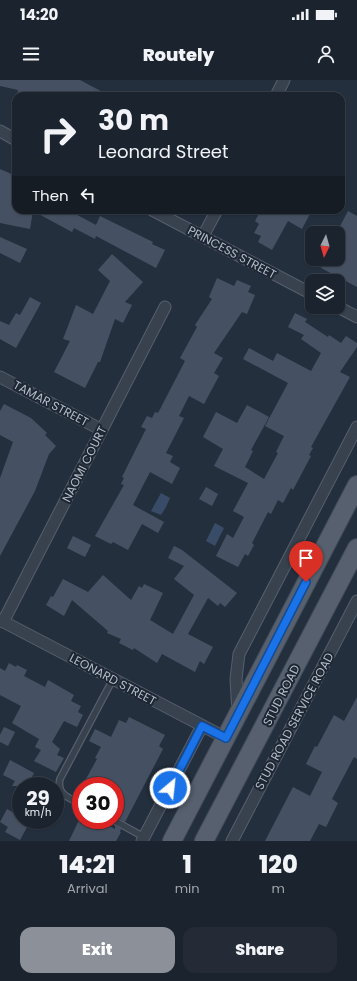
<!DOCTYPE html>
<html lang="en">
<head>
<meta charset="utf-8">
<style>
  :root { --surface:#1b232e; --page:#242b36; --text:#f1f3f6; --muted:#a0a4aa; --line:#39404a; --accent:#8c9099 }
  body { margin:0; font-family:Poppins,sans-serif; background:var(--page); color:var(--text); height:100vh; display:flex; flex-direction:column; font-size:15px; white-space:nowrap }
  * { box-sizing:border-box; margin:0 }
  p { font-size:13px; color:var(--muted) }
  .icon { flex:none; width:22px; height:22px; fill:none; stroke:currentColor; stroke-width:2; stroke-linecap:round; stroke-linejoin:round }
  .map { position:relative; height:761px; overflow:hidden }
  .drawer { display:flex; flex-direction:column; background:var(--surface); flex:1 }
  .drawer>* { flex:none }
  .banner { position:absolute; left:12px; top:12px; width:333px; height:122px; border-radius:12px; box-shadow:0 1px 3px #0004,0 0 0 1px var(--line); background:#1b232e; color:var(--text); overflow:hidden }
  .needle { width:26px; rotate:185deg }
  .fabs { position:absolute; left:305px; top:146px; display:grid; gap:8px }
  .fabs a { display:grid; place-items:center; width:40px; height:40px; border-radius:8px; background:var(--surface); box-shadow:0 1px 3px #0004,0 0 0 1px var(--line); font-size:20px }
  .speed { position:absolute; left:12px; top:697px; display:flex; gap:8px; font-size:20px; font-weight:700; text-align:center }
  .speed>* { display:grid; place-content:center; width:52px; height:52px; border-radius:50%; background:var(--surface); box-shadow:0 1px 3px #0004,0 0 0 1px var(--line); line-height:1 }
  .speed small { font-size:10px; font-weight:400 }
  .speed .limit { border:6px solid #d22; background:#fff; color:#111 }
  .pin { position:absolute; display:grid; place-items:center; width:34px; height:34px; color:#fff; margin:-41px -17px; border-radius:50% 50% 50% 0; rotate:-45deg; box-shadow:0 0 4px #0007 }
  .pin .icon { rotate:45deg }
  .me { position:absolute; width:44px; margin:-22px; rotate:28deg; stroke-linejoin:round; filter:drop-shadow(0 0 3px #0008) }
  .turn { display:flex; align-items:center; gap:14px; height:84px; padding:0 20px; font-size:18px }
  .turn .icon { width:52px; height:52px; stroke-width:2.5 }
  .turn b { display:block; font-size:28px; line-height:34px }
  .then { display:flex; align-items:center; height:38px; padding:0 20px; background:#0003; gap:8px; font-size:15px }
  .eta { display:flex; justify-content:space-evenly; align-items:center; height:68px; text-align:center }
  .eta b { font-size:24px; font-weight:800; line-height:28px }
  .primary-button { display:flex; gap:8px; margin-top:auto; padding:8px 20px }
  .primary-button a { flex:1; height:46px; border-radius:12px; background:var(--accent); color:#fff; font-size:16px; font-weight:800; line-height:46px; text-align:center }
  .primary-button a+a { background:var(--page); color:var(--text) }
  .status { display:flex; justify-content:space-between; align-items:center; height:28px; padding:0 20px; background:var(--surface); direction:ltr }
  .status svg { height:11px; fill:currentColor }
  header { display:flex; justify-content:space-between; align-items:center; height:52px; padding:0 20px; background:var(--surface); font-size:18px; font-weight:800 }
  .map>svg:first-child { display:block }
  .water { fill:#394c67 }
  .building { fill:#455162 }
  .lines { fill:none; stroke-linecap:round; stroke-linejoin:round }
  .service-casing { stroke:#565f6c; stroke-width:8 }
  .minor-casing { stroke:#565f6c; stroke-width:13 }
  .primary-casing { stroke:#414a57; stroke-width:20 }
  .service { stroke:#38414e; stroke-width:5.5 }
  .minor { stroke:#38414e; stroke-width:11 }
  .primary { stroke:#56606e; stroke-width:18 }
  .route-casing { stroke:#114b97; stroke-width:10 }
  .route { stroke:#1a73e8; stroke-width:7 }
  .labels { text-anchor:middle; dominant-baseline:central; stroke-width:4; stroke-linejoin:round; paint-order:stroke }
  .street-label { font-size:12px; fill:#b4bcc9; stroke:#1d2633 }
</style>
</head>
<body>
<div class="status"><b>14:20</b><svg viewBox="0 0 49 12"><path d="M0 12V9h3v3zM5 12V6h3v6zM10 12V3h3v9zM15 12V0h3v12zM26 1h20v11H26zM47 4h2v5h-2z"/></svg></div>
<header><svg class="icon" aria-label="menu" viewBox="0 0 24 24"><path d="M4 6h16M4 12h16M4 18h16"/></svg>Routely<svg class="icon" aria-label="person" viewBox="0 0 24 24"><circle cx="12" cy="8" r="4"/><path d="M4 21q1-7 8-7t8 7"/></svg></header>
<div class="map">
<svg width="357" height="761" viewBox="0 0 357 761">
  <rect width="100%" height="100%" fill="#242f3e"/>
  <path class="water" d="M161,413L170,418L166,427L161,435L151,431Z
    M215,443L224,448L215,466L206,461Z"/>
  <path class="building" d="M0,0H80L110,16H17L18,10L0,6Z
    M0,89L16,96V130H68L96,145L100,136L153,162L152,164L165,170L156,188L96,156L95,159L74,148L72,152L33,131L30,149L0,143Z
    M261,130H312L302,149L288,141L272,170L258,162L261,156L254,153L259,144L255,141Z
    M348,131L357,136V207L321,188L325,179H338V150Z
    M0,157L27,169L20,183L0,173Z
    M112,174L143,202L125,222L132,225L123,243L115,239L100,282H98L85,308L54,292L70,261L63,259L76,225L93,234L110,201L98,190Z
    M217,198L234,206L237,200L251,206L248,212L255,215L247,234L242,232L214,273L223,278L214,293L219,296L204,324L189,316L179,336L184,338L166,373L173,376L170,382L180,388L172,404L150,392L133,425L164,442L158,453L142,444L128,470L113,462L111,464L95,456L124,405L121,404L124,398L122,397L146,349L141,347L147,336L152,338L155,332L158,333L185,281L180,278L197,247L195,245L212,219L209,217Z
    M30,217L41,223L16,268L0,259V241L9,245L16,233L20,235Z
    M295,233L307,239L305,242L328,257L329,255L341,263L346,256L357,263V267L340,292L350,297L311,367L313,368L309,375L311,376L293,410L291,408L283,423L278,420L271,434L268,432L252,463L254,465L248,476L245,474L238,487L216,476L227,454L233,458L244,437L233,431L248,403L214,386L223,369L203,357L216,332L237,343L247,325L269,337L251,370L253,371L245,387L264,399L278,373L276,372L284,356L265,346L288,303L243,279L249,268L273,281L277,273L311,291L321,273L301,259L304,255L288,247Z
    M4,324L31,338L47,353L45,355L56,366L49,374L35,411L0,476V398L13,362L0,355V331Z
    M206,407L218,414L212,426L199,419Z
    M73,456L91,465L85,477L67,468Z
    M174,466L182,470L237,513L225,527L220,523L218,526L208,518L188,554L213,567L204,584L200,581L195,592L162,574L157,583L134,568L133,570L119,563L121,559L107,553L108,551L72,520L64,536L46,525L51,516L53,517L63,499L88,512L103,495L131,520L139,506L142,508L144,504L163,513L150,540L173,554L194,515L174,499L184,486L168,478Z
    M9,583L16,587L17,585L27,590L24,596L45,607L48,600L74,615L71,621L81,626L78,632L83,635L77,647L64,641L52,662L60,669L57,675L64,678L56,692L34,681L41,670L35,667L39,659L12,643L21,626L0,615V588L5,591Z
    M357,617V679L354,677L332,719L338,723L326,747L319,744L310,761H265L293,707L310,716L322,692L306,684L315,666L317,667L334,635L344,641Z
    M129,637L165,655L159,666L163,669L125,742L115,736V706H82L97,679L95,678L101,667L89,661L95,649L111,657L119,640L126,643Z
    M4,647L15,652L8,666L0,662V655Z
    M10,680L34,693L27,706H12L15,701L3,695Z
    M7,729L21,737V740H31L20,760L5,752L8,747L0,742Z
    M79,740H97L115,749V746L121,749L120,752H121L116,761H69Z"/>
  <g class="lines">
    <defs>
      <path id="service" d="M81,724C70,718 56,715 60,699L113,599
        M113,740L144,757"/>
      <path id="minor" d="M276,16L284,0
        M0,51L16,60
        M152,130L312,214
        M203,156L217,130
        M338,227L357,237
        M0,297L102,350
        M0,540L226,658
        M3,542L165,227
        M238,632L236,599L239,574L357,347
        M142,761L202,646
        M232,761L357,521"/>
      <path id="primary" d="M172,761L357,405
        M204,761L357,468"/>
    </defs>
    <use href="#service" class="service-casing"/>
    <use href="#minor" class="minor-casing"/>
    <use href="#primary" class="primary-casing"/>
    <use href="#service" class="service"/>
    <use href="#minor" class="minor"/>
    <use href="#primary" class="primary"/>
  </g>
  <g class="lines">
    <defs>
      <path id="route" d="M170,708L202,646L226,658L306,502"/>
    </defs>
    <use href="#route" class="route-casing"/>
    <use href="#route" class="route"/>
  </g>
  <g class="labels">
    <g class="street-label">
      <text transform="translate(232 172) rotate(28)">PRINCESS STREET</text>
      <text transform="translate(51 323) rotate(28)">TAMAR STREET</text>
      <text transform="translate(84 384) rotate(-63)">NAOMI COURT</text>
      <text transform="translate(113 599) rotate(28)">LEONARD STREET</text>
      <text transform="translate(281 615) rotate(-63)">STUD ROAD</text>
      <text transform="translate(294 641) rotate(-62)">STUD ROAD SERVICE ROAD</text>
    </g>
  </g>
</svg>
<div class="fabs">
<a><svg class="needle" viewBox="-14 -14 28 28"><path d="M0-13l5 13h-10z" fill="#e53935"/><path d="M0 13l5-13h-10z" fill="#a0a4aa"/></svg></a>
<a><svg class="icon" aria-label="layers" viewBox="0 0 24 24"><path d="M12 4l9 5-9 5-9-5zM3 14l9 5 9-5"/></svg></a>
</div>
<div class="speed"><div>29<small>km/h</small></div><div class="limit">30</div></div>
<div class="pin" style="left:306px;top:502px;background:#d93025"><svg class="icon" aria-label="arrive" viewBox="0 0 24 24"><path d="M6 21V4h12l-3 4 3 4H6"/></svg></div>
<svg class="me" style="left:170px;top:708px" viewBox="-20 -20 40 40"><circle r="17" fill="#1a73e8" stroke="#fff" stroke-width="3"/><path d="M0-11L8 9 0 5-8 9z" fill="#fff"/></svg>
<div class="banner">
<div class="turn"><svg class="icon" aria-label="right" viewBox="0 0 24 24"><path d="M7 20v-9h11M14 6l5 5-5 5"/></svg><div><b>30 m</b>Leonard Street</div></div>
<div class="then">Then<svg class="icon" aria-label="left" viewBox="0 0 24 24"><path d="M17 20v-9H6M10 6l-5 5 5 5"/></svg></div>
</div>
</div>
<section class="drawer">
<div class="eta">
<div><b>14:21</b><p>Arrival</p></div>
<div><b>1</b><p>min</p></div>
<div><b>120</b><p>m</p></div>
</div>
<div class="primary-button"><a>Exit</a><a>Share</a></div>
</section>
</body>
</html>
